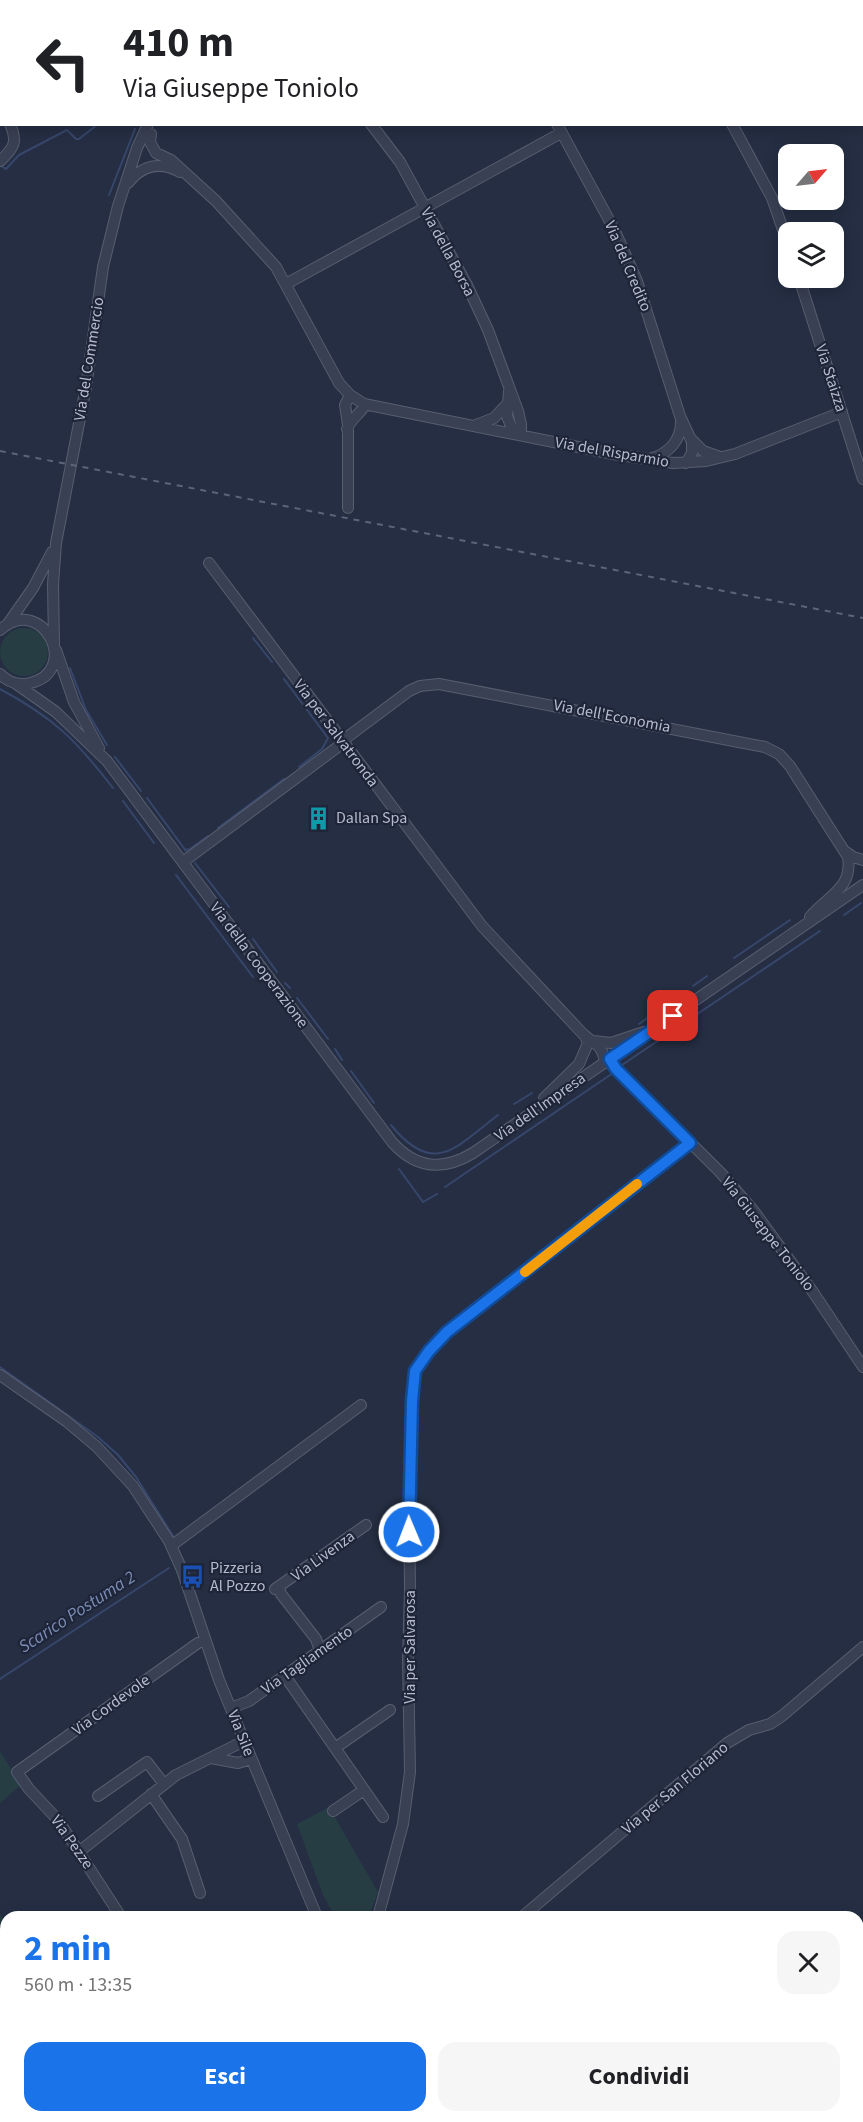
<!DOCTYPE html>
<html lang="it">
<head>
<meta charset="utf-8">
<style>
  :root { --surface:#fff; --page:#f6f6f6; --text:#202124; --muted:#757577; --accent:#1a73e8 }
  body { margin:0; font-family:"Source Sans 3",sans-serif; background:var(--page); color:var(--text); height:100vh; display:flex; flex-direction:column; font-size:22px; white-space:nowrap }
  * { box-sizing:border-box; margin:0 }
  p { font-size:20px; color:var(--muted) }
  .icon { flex:none; width:33px; height:33px; fill:none; stroke:currentColor; stroke-width:2; stroke-linecap:round; stroke-linejoin:round }
  .map { position:relative; flex:1; overflow:hidden }
  .details { position:absolute; left:0px; top:1911px; width:864px; height:212px; display:flex; flex-direction:column; background:var(--surface); border-radius:18px 18px 0 0; box-shadow:0 3px 15px #0003 }
  .details>* { flex:none }
  .guide { position:absolute; left:0px; top:0px; width:864px; height:126px; box-shadow:0 3px 15px #0003; background:#fff; color:var(--text); overflow:hidden }
  .needle { width:39px; rotate:62deg }
  .tools { position:absolute; left:778px; top:144px; display:grid; gap:12px }
  .tools a { display:grid; place-items:center; width:66px; height:66px; border-radius:12px; background:var(--surface); box-shadow:0 3px 15px #0003; font-size:30px }
  .pin { position:absolute; display:grid; place-items:center; width:51px; height:51px; color:#fff; margin:-26px; border-radius:12px; box-shadow:0 3px 9px #0006 }
  .me { position:absolute; width:66px; margin:-33px; rotate:359deg; stroke-linejoin:round; filter:drop-shadow(0 0 4px #0008) }
  .turn { display:flex; align-items:center; gap:21px; height:126px; padding:0 24px; font-size:27px }
  .turn .icon { width:78px; height:78px; stroke-width:2.5 }
  .turn b { display:block; font-size:42px; line-height:51px }
  .round { display:grid; place-items:center; flex:none; width:63px; height:63px; border-radius:18px; background:var(--page) }
  .overview { display:flex; align-items:center; justify-content:space-between; height:102px; padding:0 24px }
  h1 { font-size:36px; font-weight:700; line-height:45px; color:var(--accent) }
  .primary-button { display:flex; gap:12px; margin-top:auto; padding:12px 24px }
  .primary-button a { flex:1; height:69px; border-radius:18px; background:var(--accent); color:#fff; font-size:24px; font-weight:700; line-height:69px; text-align:center }
  .primary-button a+a { background:var(--page); color:var(--text) }
  .map>svg:first-child { display:block }
  .green { fill:#273d44 }
  .lines { fill:none; stroke-linecap:round; stroke-linejoin:round }
  .stream { stroke:#37466b; stroke-width:2 }
  .minor-casing { stroke:#575e70; stroke-width:12 }
  .major-casing { stroke:#43495c; stroke-width:14 }
  .minor { stroke:#394053; stroke-width:10 }
  .major { stroke:#575f73; stroke-width:12 }
  .rail { stroke:#5b647a; stroke-width:2; stroke-dasharray:6 6; stroke-linecap:butt }
  .route-casing { stroke:#114b97; stroke-width:15 }
  .route { stroke:#1a73e8; stroke-width:10 }
  .slow { stroke:#f59e0b; stroke-width:10 }
  .labels { text-anchor:middle; dominant-baseline:central; stroke-width:4.5; stroke-linejoin:round; paint-order:stroke }
  .street-label { font-size:16px; fill:#b6bccd; stroke:#1e2538 }
  .poi-label { font-size:16px; fill:#b6bccd; stroke:#1e2538; text-anchor:start }
  .water-label { font-size:18px; font-style:italic; fill:#7c8db5; stroke:#1e2538 }
</style>
</head>
<body>
<div class="map">
<svg width="863" height="2122" viewBox="0 0 863 2122">
  <rect width="100%" height="100%" fill="#252e43"/>
  <path class="green" d="M0 652a24 24 0 1 1 48 0a24 24 0 1 1-48 0Z
    M0,1751L21,1785L0,1803Z
    M329,1807L378,1892L369,1917H335L323,1895L297,1824Z
    M0,1914L6,1923V1942L0,1947Z"/>
  <g class="lines">
    <path class="stream" d="M1,166L6,169L19,155L67,130L76,139H79L98,124
      M109,195L135,129
      M253,638L272,662
      M70,668L86,710L107,745
      M284,679L328,738L322,749L299,767
      M0,689C54,718 76,740 113,788
      M115,757L141,791
      M147,798L186,851
      M123,801L154,843
      M218,828L284,779
      M185,850L190,849L208,836
      M195,863L229,907
      M176,875L253,977
      M844,915L861,903
      M253,939L277,972
      M734,958L790,920
      M285,983L290,988
      M693,986L707,976
      M297,998L328,1039
      M639,1024L671,1001
      M335,1049L342,1060
      M622,1065L820,931
      M351,1071L374,1103
      M514,1104L532,1093
      M391,1125C434,1178 456,1147 498,1115
      M399,1169L423,1202L437,1194
      M445,1187L613,1073
      M0,1367L98,1437L118,1455L136,1477L173,1536
      M0,1679L169,1568"/>
    <defs>
      <path id="minor" d="M20,0L22,2
        M247,0L251,2
        M466,0L468,2
        M664,0L665,2
        M236,2L237,0
        M2,90V100
        M371,124L400,162L467,285L488,330L518,411L521,424V435
        M557,124L614,229L637,281L680,416L692,442V453L686,463
        M732,124L772,198L789,247
        M151,134L150,142L156,153L171,160L216,201L276,267L339,383L350,395L364,404L613,454L673,463L706,461L735,454L842,412
        M0,161C14,148 18,142 10,124
        M128,183C142,165 160,161 180,172
        M799,278L863,479
        M286,284L561,133
        M509,391L507,416L514,434
        M476,425L494,418L507,404
        M347,429C351,418 361,414 365,404
        M691,439L703,451L720,457
        M649,459C669,454 682,440 681,419
        M348,508V425L345,405L350,395
        M209,563L482,926L583,1034C595,1045 602,1043 605,1063
        M7,625L33,588L52,552
        M0,630C42,592 82,671 30,683C19,686 8,682 0,674
        M54,645L53,584L56,543L86,387L103,267L118,206L137,148L148,124
        M56,650L74,702L99,748
        M15,683L56,712L107,761L392,1142C416,1169 443,1171 473,1153L863,885
        M342,741L409,691L420,686L439,684L765,747L779,754L790,766L848,857C853,889 827,896 810,917
        M846,852L853,857L863,860
        M183,862L343,743
        M593,1041L611,1043L644,1032
        M610,1060L616,1069L720,1172L753,1210L813,1292L863,1367
        M544,1098L579,1064L588,1043L585,1036
        M0,1375L66,1421L97,1447L133,1486L169,1541L182,1570L219,1680L317,1917
        M171,1546L361,1405
        M279,1587L281,1594L316,1639L320,1651
        M275,1589L366,1525
        M285,1676L383,1817
        M231,1708L249,1701L381,1607
        M335,1748L390,1710
        M211,1758L238,1763L251,1759
        M151,1794L182,1839L200,1893
        M98,1796L147,1762L164,1784
        M333,1811L364,1790
        M80,1851L176,1775L244,1741
        M121,1917L58,1820L29,1789L17,1772L198,1643L205,1640
        M378,1917L403,1824L410,1772L408,1658L410,1590L409,1493L412,1401L415,1371L429,1351L447,1332L690,1143
        M522,1917L727,1743L749,1730L770,1724L782,1716L863,1647
        M863,2051L861,2062L863,2066
        M0,2107L6,2110
        M23,2116L37,2122
        M356,2116V2122
        M502,2116L510,2122
        M259,2122L265,2116
        M520,2122L526,2116"/>
      <path id="major" d="M845,0V2
        M862,45L863,46"/>
    </defs>
    <use href="#minor" class="minor-casing"/>
    <use href="#major" class="major-casing"/>
    <use href="#minor" class="minor"/>
    <use href="#major" class="major"/>
    <path class="rail" d="M0,451L863,618"/>
  </g>
  <g class="lines">
    <defs>
      <path id="route" d="M409,1532L412,1401L415,1371L429,1351L447,1332L690,1143L616,1069L610,1059L673,1016"/>
    </defs>
    <use href="#route" class="route-casing"/>
    <use href="#route" class="route"/>
    <path class="slow" d="M525,1272L637,1184"/>
  </g>
  <defs>
    <symbol id="building-bare" viewBox="-9 -9 18 18"><path d="M-4-6H4V6H1V3H-1V6H-4ZM-2.5-4.3h1.7v1.8h-1.7ZM.8-4.3h1.7v1.8H.8ZM-2.5-1h1.7V.8h-1.7ZM.8-1h1.7V.8H.8Z" fill="#0f9aa8" stroke="#1e2538" stroke-width="2.5" paint-order="stroke"/></symbol>
    <symbol id="bus-bare" viewBox="-9 -9 18 18"><path d="M-5-6H5V4H4V6H2V4H-2V6H-4V4H-5ZM-3.5-4V0h7V-4ZM-3.5 1.2v1.5H-2V1.2ZM2 1.2v1.5H3.5V1.2Z" fill="#1a4fb4" stroke="#1e2538" stroke-width="2.5" paint-order="stroke"/></symbol>
  </defs>
  <g fill-rule="evenodd">
    <use href="#building-bare" x="302" y="802" width="33" height="33"/>
    <use href="#bus-bare" x="176" y="1560" width="33" height="33"/>
  </g>
  <g class="labels">
    <g class="street-label">
      <text transform="translate(448 252) rotate(62)">Via della Borsa</text>
      <text transform="translate(628 266) rotate(67)">Via del Credito</text>
      <text transform="translate(89 359) rotate(-81)">Via del Commercio</text>
      <text transform="translate(831 378) rotate(72)">Via Staizza</text>
      <text transform="translate(612 452) rotate(10)">Via del Risparmio</text>
      <text transform="translate(612 716) rotate(11)">Via dell'Economia</text>
      <text transform="translate(336 733) rotate(53)">Via per Salvatronda</text>
      <text transform="translate(259 965) rotate(53)">Via della Cooperazione</text>
      <text transform="translate(540 1107) rotate(-35)">Via dell'Impresa</text>
      <text transform="translate(768 1234) rotate(52)">Via Giuseppe Toniolo</text>
      <text transform="translate(323 1556) rotate(-36)">Via Livenza</text>
      <text transform="translate(410 1647) rotate(-90)">Via per Salvarosa</text>
      <text transform="translate(307 1660) rotate(-35)">Via Tagliamento</text>
      <text transform="translate(111 1705) rotate(-36)">Via Cordevole</text>
      <text transform="translate(241 1733) rotate(68)">Via Sile</text>
      <text transform="translate(675 1788) rotate(-40)">Via per San Floriano</text>
      <text transform="translate(72 1842) rotate(55)">Via Pezze</text>
    </g>
    <g class="poi-label">
      <text x="336" y="818">Dallan Spa</text>
      <text x="210" y="1568">Pizzeria<tspan x="210" dy="18">Al Pozzo</tspan></text>
    </g>
    <g class="water-label">
      <text transform="translate(77 1612) rotate(-33)">Scarico Postuma 2</text>
    </g>
  </g>
</svg>
<div class="tools">
<a><svg class="needle" viewBox="-14 -14 28 28"><path d="M0-13l5 13h-10z" fill="#e53935"/><path d="M0 13l5-13h-10z" fill="#757577"/></svg></a>
<a><svg class="icon" aria-label="layers" viewBox="0 0 24 24"><path d="M12 4l9 5-9 5-9-5zM3 14l9 5 9-5"/></svg></a>
</div>
<div class="pin" style="left:673px;top:1016px;background:#d93025"><svg class="icon" aria-label="arrive" viewBox="0 0 24 24"><path d="M6 21V4h12l-3 4 3 4H6"/></svg></div>
<svg class="me" style="left:409px;top:1532px" viewBox="-20 -20 40 40"><circle r="17" fill="#1a73e8" stroke="#fff" stroke-width="3"/><path d="M0-11L8 9 0 5-8 9z" fill="#fff"/></svg>
<div class="guide">
<div class="turn"><svg class="icon" aria-label="left" viewBox="0 0 24 24"><path d="M17 20v-9H6M10 6l-5 5 5 5"/></svg><div><b>410 m</b>Via Giuseppe Toniolo</div></div>
</div>
<section class="details">
<div class="overview"><div><h1>2 min</h1><p>560 m · 13:35</p></div><a class="round"><svg class="icon" aria-label="close" viewBox="0 0 24 24"><path d="M6 6l12 12M18 6L6 18"/></svg></a></div>
<div class="primary-button"><a>Esci</a><a>Condividi</a></div>
</section>
</div>
</body>
</html>
